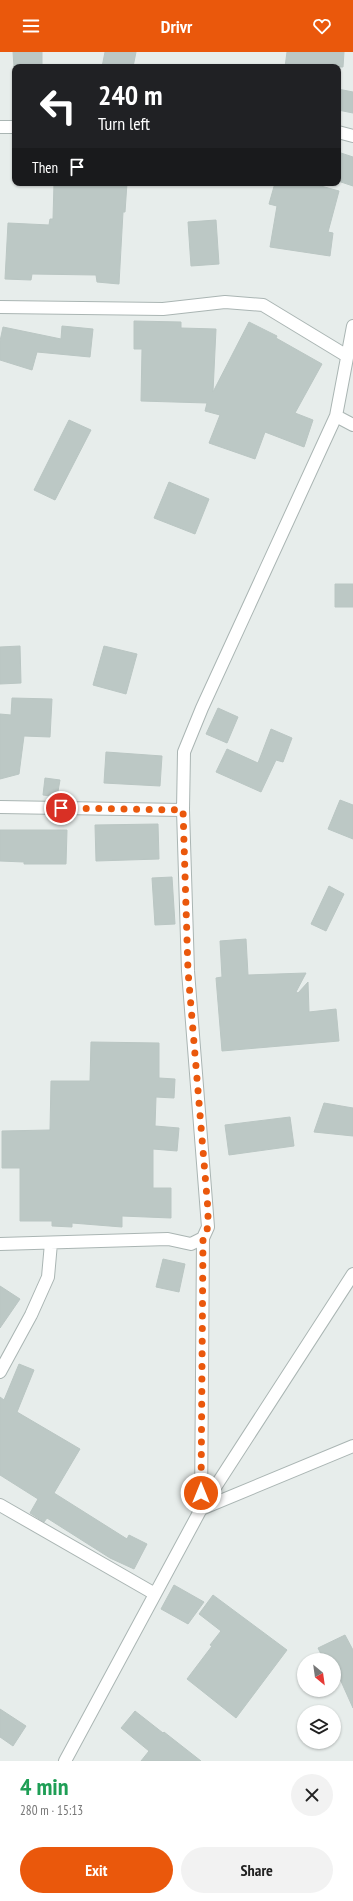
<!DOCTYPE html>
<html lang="en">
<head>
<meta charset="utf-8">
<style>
  :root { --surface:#fff; --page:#f2f2f2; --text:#222; --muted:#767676; --accent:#ea580c }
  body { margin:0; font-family:"PT Sans Narrow",sans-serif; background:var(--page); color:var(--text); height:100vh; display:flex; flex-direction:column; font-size:15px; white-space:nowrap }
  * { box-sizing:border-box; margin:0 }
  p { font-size:13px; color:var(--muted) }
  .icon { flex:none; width:22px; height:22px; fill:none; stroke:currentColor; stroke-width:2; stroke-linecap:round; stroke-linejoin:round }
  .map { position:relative; height:1709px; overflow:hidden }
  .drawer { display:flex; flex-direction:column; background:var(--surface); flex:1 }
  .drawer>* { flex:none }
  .guide { position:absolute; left:12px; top:12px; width:329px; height:122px; border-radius:8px; box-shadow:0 1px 3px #0004; background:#202124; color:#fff; overflow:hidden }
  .needle { width:26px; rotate:151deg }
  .tools { position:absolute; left:297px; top:1601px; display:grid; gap:8px }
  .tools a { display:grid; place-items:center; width:44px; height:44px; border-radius:50%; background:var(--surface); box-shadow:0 1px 3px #0004; font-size:20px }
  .pin { position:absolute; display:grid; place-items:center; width:34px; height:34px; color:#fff; margin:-17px; border:2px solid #fff; border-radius:50%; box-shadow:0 1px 4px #0007 }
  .me { position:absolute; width:44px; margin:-22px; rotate:0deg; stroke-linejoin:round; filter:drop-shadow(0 0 3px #0008) }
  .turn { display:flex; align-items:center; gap:14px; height:84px; padding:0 20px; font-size:18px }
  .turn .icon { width:52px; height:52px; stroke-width:2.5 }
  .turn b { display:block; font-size:28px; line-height:34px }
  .then { display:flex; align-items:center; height:38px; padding:0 20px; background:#0003; gap:8px; font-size:15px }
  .round { display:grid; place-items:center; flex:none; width:42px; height:42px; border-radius:21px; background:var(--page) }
  .overview { display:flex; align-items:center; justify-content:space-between; height:68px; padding:0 20px }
  h1 { font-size:24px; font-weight:700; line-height:30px; color:#1e9e55 }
  .action { display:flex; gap:8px; margin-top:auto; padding:8px 20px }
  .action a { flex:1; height:46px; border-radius:24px; background:var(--accent); color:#fff; font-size:16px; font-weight:700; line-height:46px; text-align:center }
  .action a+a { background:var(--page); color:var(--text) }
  header { display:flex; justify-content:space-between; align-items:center; height:52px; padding:0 20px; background:var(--accent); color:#fff; font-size:18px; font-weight:700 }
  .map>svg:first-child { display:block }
  .building { fill:#bcc8c5; stroke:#bac6c3 }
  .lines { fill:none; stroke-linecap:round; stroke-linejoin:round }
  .street-casing { stroke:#aab5b3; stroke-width:14 }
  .street { stroke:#fff; stroke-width:12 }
  .route { stroke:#ea580c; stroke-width:7; stroke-dasharray:0 12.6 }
</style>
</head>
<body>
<header><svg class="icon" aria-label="menu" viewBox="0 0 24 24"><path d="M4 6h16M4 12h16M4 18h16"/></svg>Drivr<svg class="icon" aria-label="heart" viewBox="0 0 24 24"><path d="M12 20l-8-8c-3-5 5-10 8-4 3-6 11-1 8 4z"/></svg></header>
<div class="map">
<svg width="353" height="1709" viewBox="0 0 353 1709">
  <rect width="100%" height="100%" fill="#e7edeb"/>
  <path class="building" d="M13,0H42V15H14Z
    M105,0H136L133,15H102Z
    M287,0H344L343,15H285Z
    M338,37L353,40V61L338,58Z
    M338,100L353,105V134L338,129Z
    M54,131H127L125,160H123L119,232L97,230L96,223L32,222L31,228L5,227L8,171L49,173L50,167H53Z
    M275,131H310L339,139L328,180L333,181L330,204L270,195L277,154L269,152Z
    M216,168L219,212L191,214L188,170Z
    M134,269L181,270V276L216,277L213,340L249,270L277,284L276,286L322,312L295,361L313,368L304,395L265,380L255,407L209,391L220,363L205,359L207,351L141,349L142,297H134Z
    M62,274L93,277L90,305L37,300L32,318L0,308V289L3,275L61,287Z
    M69,368L91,378L55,448L34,438Z
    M169,430L209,447L195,482L154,466Z
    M335,532H353V555H335Z
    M20,594L21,631L0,632V595Z
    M104,594L137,602L126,642L93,633Z
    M12,646L52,647L50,685L24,684L19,722L0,727V662L11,663Z
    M218,656L238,665L227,691L206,682Z
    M271,677L292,686L283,710L276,708L261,740L216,720L227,697L258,711Z
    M106,700L162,704L160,734L104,731Z
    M45,726L60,728L57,745L43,743Z
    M340,748L353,753V787L328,777Z
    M158,772L159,807L96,809L95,773Z
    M0,778H67L66,812H24V810L0,809Z
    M172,825L175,872L155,873L152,826Z
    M329,834L344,842L326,879L311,872Z
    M246,887L248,923L306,921L296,940L298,941L308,930L309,960L336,957L339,989L222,999L216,926L222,925L220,889Z
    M91,990L159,991V1026L175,1027L174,1046L156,1045L155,1074L179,1076L177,1099L153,1097V1136H171V1166L122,1164V1175L72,1171V1175L52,1174V1169H20V1116H2V1079L50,1078L51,1029H90Z
    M324,1051L353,1056V1084L314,1080Z
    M290,1065L294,1094L229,1103L225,1073Z
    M163,1207L185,1212L179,1240L156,1235Z
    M0,1234L20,1247L0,1276Z
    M19,1312L34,1318L17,1360L80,1397L54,1441L127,1487L129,1483L147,1492L134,1517L110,1506L47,1466L44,1470L30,1461L38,1447L0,1423V1345L4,1348Z
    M174,1533L204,1550L188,1572L161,1557Z
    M213,1543L287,1598L236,1666L187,1627L212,1594L210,1593L221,1579L199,1562Z
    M345,1583L353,1598V1656L340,1627L334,1630V1608H324L318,1596Z
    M0,1657L26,1674L13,1694L0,1685Z
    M135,1659L163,1681L164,1680L201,1709H141L149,1699L121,1676Z"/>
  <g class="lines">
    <defs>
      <path id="street" d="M0,75H15
        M338,80L353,84
        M0,255L163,257L225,250L263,253L347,304
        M336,364L353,373
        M0,755L183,758
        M203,1186L201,1457L353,1394
        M0,1192L168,1187L191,1192L203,1186L208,1175L188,919L183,758L184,700L202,656L336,364L353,274
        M0,1320L31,1263L48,1225L51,1191
        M0,1453L155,1542
        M65,1709L201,1457L353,1222"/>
    </defs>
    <use href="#street" class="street-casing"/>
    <use href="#street" class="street"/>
  </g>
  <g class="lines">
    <path class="route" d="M61,756L183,758L188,919L208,1158V1175L203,1186L201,1441"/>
  </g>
</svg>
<div class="tools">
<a><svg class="needle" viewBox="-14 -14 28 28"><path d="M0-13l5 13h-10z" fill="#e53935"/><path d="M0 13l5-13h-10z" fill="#767676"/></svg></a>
<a><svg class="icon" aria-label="layers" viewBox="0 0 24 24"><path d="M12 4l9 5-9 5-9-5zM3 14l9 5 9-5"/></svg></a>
</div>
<div class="pin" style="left:61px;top:756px;background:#d93025"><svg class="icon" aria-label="arrive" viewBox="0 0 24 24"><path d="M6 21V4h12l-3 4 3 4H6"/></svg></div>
<svg class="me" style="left:201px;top:1441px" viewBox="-20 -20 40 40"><circle r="17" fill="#ea580c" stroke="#fff" stroke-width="3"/><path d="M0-11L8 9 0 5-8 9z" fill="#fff"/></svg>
<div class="guide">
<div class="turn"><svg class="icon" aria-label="left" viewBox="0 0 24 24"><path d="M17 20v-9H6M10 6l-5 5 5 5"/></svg><div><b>240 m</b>Turn left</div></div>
<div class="then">Then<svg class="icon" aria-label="arrive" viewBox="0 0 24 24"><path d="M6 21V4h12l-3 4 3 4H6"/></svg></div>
</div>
</div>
<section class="drawer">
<div class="overview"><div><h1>4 min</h1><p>280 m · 15:13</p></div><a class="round"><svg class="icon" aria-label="close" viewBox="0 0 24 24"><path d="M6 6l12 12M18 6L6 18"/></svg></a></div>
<div class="action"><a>Exit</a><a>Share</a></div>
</section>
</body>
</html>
